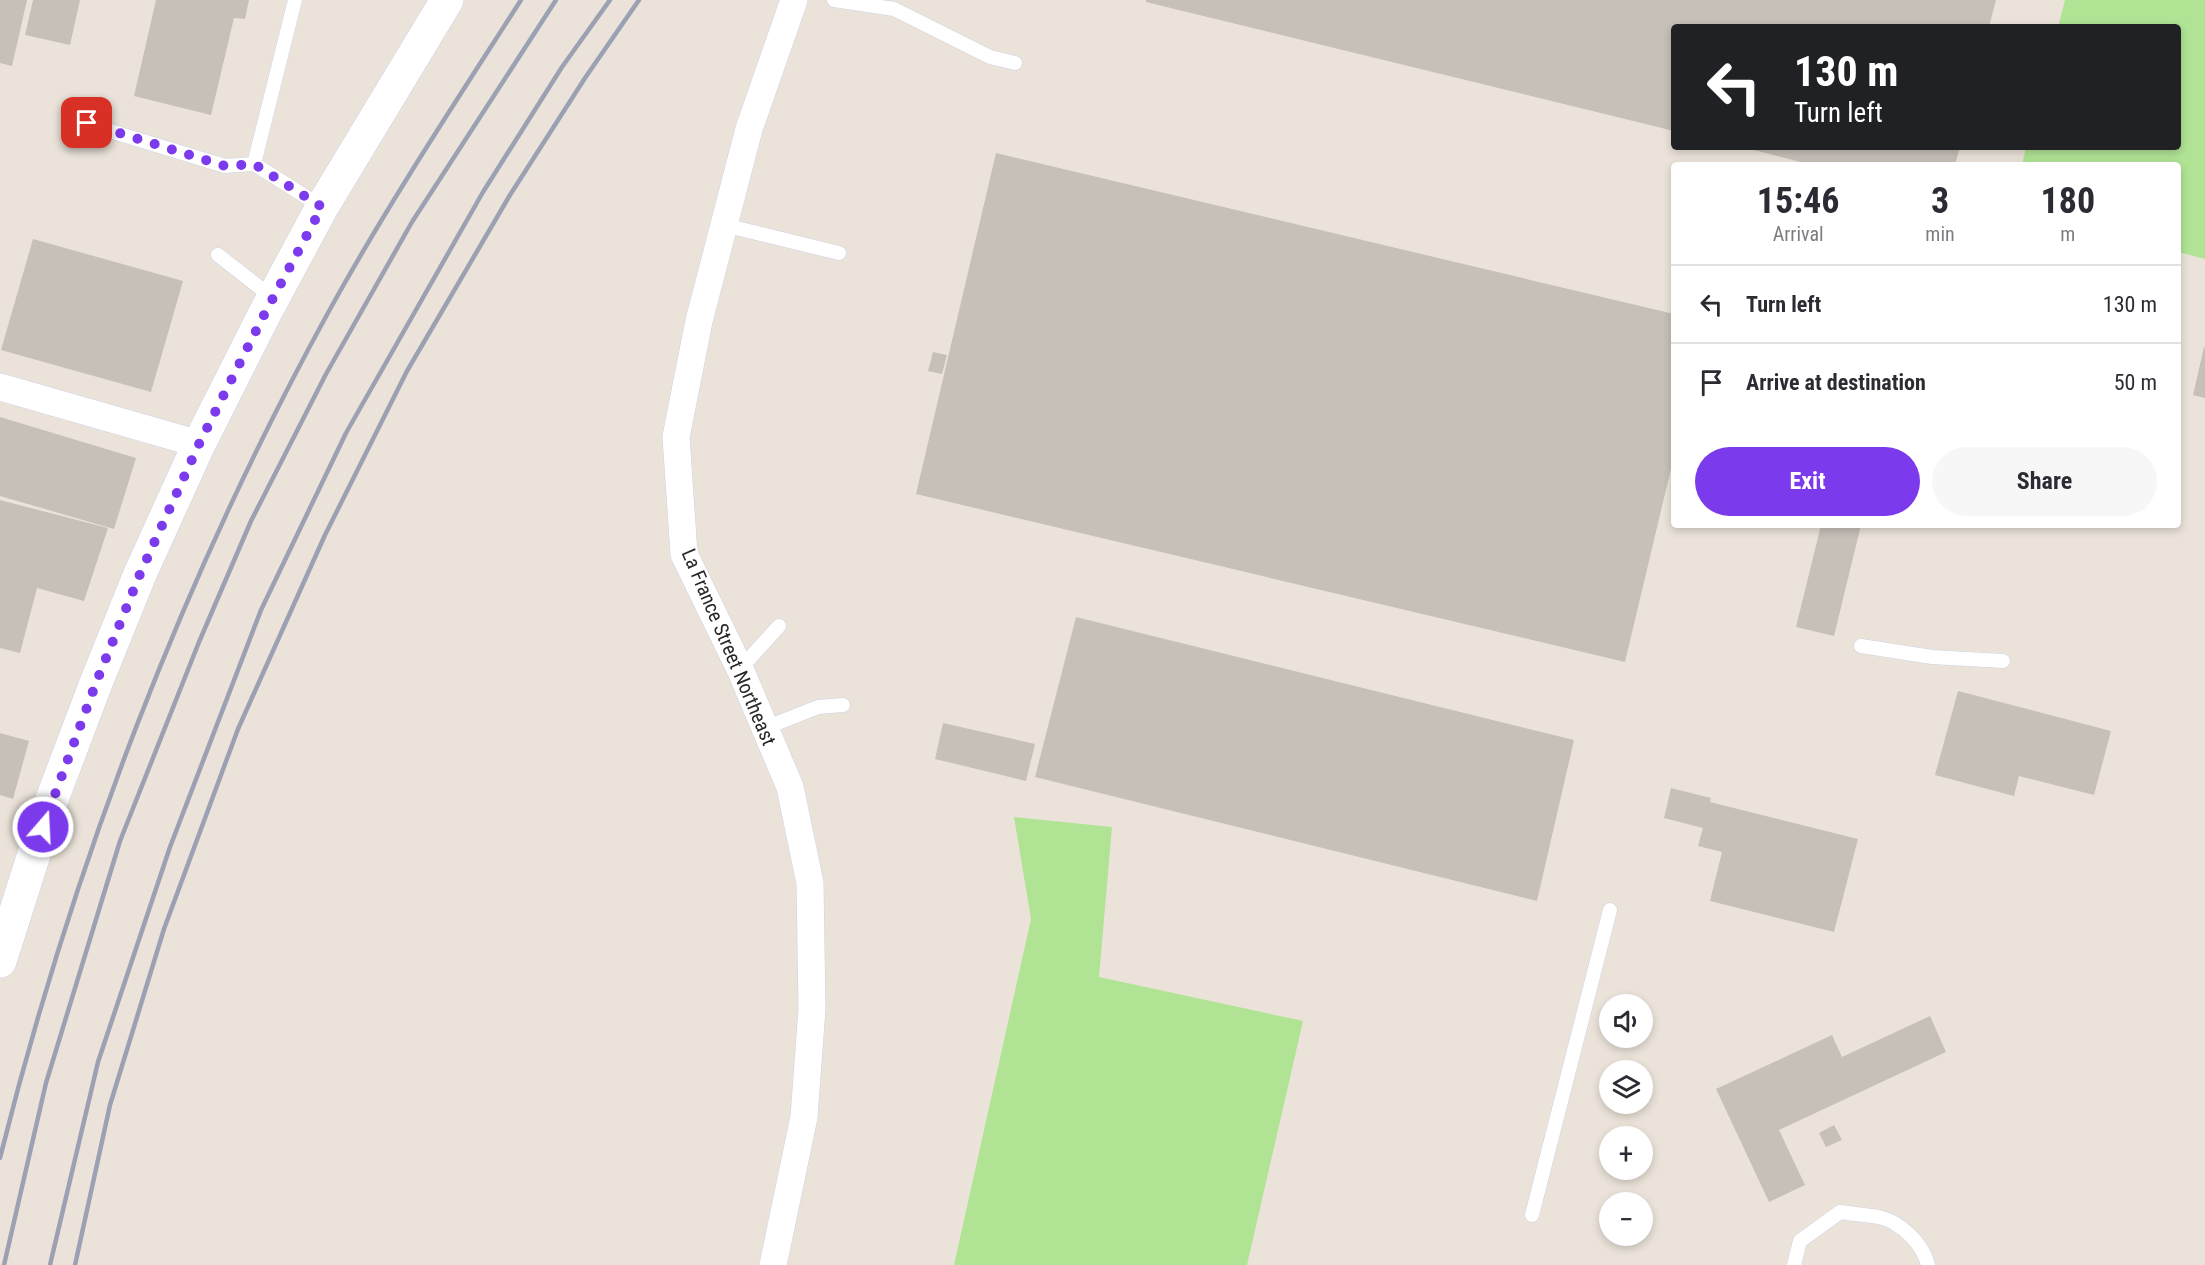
<!DOCTYPE html>
<html lang="en">
<head>
<meta charset="utf-8">
<style>
  :root { --surface:#fff; --page:#f7f7f7; --text:#2b2b33; --muted:#7c7c81; --line:#e1e1e2; --accent:#7c3aed }
  body { margin:0; font-family:"Roboto Condensed",sans-serif; background:var(--page); color:var(--text); height:100vh; display:flex; flex-direction:column; font-size:22px; white-space:nowrap }
  * { box-sizing:border-box; margin:0 }
  p { font-size:20px; color:var(--muted) }
  .icon { flex:none; width:33px; height:33px; fill:none; stroke:currentColor; stroke-width:2; stroke-linecap:round; stroke-linejoin:round }
  .map { position:relative; flex:1; overflow:hidden }
  .side { position:absolute; left:1671px; top:162px; width:510px; height:366px; display:flex; flex-direction:column; background:var(--surface); border-radius:6px; box-shadow:0 3px 9px #0003 }
  .side>* { flex:none }
  .banner { position:absolute; left:1671px; top:24px; width:510px; height:126px; border-radius:6px; box-shadow:0 3px 9px #0003; background:#202124; color:#fff; overflow:hidden }
  .fabs { position:absolute; left:1599px; top:994px; display:grid; gap:12px }
  .fabs a { display:grid; place-items:center; width:54px; height:54px; border-radius:50%; background:var(--surface); box-shadow:0 3px 9px #0003; font-size:30px }
  .pin { position:absolute; display:grid; place-items:center; width:51px; height:51px; color:#fff; margin:-26px; border-radius:12px; box-shadow:0 3px 9px #0006 }
  .me { position:absolute; width:66px; margin:-33px; rotate:19deg; stroke-linejoin:round; filter:drop-shadow(0 0 4px #0008) }
  .turn { display:flex; align-items:center; gap:21px; height:126px; padding:0 24px; font-size:27px }
  .turn .icon { width:78px; height:78px; stroke-width:2.5 }
  .turn b { display:block; font-size:42px; line-height:51px }
  .eta { display:flex; justify-content:space-evenly; align-items:center; height:102px; text-align:center }
  .eta b { font-size:36px; font-weight:700; line-height:42px }
  .button { display:flex; gap:12px; margin-top:auto; padding:12px 24px }
  .button a { flex:1; height:69px; border-radius:36px; background:var(--accent); color:#fff; font-size:24px; font-weight:700; line-height:69px; text-align:center }
  .button a+a { background:var(--page); color:var(--text) }
  ul { padding:0; list-style:none }
  li { display:flex; align-items:center; gap:18px; height:78px; padding:0 24px; border-top:2px solid var(--line) }
  li div { flex:1 }
  li b { display:block; font-size:22px }
  li em { font-style:normal }
  .map>svg:first-child { display:block }
  .green { fill:#b0e394 }
  .building { fill:#c6c0b9 }
  .lines { fill:none; stroke-linecap:round; stroke-linejoin:round }
  .service-casing { stroke:#ced2e2; stroke-width:15 }
  .minor-casing { stroke:#ced2e2; stroke-width:28 }
  .secondary-casing { stroke:#ced2e2; stroke-width:34 }
  .service { stroke:#fff; stroke-width:14 }
  .minor { stroke:#fff; stroke-width:27 }
  .secondary { stroke:#fff; stroke-width:33 }
  .rail { stroke:#9ca0b3; stroke-width:4.5 }
  .route { stroke:#7c3aed; stroke-width:10; stroke-dasharray:0 18 }
  .labels { text-anchor:middle; dominant-baseline:central; stroke-width:4.5; stroke-linejoin:round; paint-order:stroke }
  .street-label { font-size:20px; fill:#282828; stroke:#fff }
</style>
</head>
<body>
<div class="map">
<svg width="2205" height="1265" viewBox="0 0 2205 1265">
  <rect width="100%" height="100%" fill="#ebe3d9"/>
  <path class="green" d="M2065,0H2205V259L2178,252V165H2022L2026,147H2178V27H2058Z
    M1014,817L1112,827L1099,977L1303,1021L1247,1265H954L1031,919Z"/>
  <path class="building" d="M0,0H27L12,66L0,63Z
    M33,0H80L70,45L25,35Z
    M156,0H249L245,19L234,18L211,115L134,96Z
    M1146,0H1996L1989,27H1674V131L1146,2Z
    M1742,147H1960L1955,165H1813Z
    M996,153L1674,314V456L1625,662L916,494Z
    M33,239L183,281L151,392L1,350Z
    M2204,347H2205V398L2193,395Z
    M933,352L947,355L942,374L928,371Z
    M0,417L136,458L114,529L0,496Z
    M0,500L108,528L84,601L37,588L20,653L0,648Z
    M1821,525H1861L1834,636L1796,627Z
    M1076,617L1574,740L1537,901L1035,777Z
    M1958,691L2111,731L2094,795L2019,776L2014,796L1935,775Z
    M943,723L1035,744L1026,781L935,759Z
    M0,733L29,741L13,799L0,795Z
    M1671,788L1711,798L1710,802L1858,839L1834,932L1710,901L1722,852L1698,846L1703,828L1664,818Z
    M1930,1016L1946,1052L1779,1130L1805,1185L1769,1202L1716,1089L1832,1035L1842,1057Z
    M1834,1125L1842,1140L1826,1147L1819,1133Z"/>
  <g class="lines">
    <defs>
      <path id="service" d="M295,0L254,164L322,207
        M834,0L894,9L990,57L1015,63
        M87,124L225,166L254,164
        M724,225L839,253
        M218,255L273,298
        M1861,646L1932,657L2003,661
        M740,669L779,626
        M765,728L818,707L843,705
        M1532,1215L1610,910
        M1794,1265L1800,1241L1840,1212C1853,1214 1866,1215 1879,1217C1901,1222 1923,1244 1928,1265"/>
      <path id="minor" d="M0,387L199,444
        M773,1265L804,1117L812,1009L810,883L790,787L740,669L684,554L676,437L699,321L749,129L794,0"/>
      <path id="secondary" d="M0,961L49,807L96,683L140,574L199,444L264,315L322,207L447,0"/>
    </defs>
    <use href="#service" class="service-casing"/>
    <use href="#minor" class="minor-casing"/>
    <use href="#secondary" class="secondary-casing"/>
    <use href="#service" class="service"/>
    <use href="#minor" class="minor"/>
    <use href="#secondary" class="secondary"/>
    <path class="rail" d="M0,1158C73,865 184,575 329,311C388,204 455,103 521,0
      M4,1265L46,1083L120,841L199,642L251,521L326,374L412,222L556,0
      M50,1265L98,1062L170,847L261,610L346,433L483,192L562,67L610,0
      M75,1265L110,1105L164,929L238,729L325,535L407,371L510,195L585,78L639,0"/>
  </g>
  <g class="lines">
    <path class="route" d="M43,827L96,683L140,574L199,444L264,315L322,207L254,164L225,166L87,123"/>
  </g>
  <g class="labels">
    <g class="street-label">
      <text transform="translate(729 647) rotate(67)">La France Street Northeast</text>
    </g>
  </g>
</svg>
<div class="fabs">
<a><svg class="icon" aria-label="sound" viewBox="0 0 24 24"><path d="M4 9h4l5-4v14l-5-4H4zM17 9q2 3 0 6"/></svg></a>
<a><svg class="icon" aria-label="layers" viewBox="0 0 24 24"><path d="M12 4l9 5-9 5-9-5zM3 14l9 5 9-5"/></svg></a>
<a>+</a>
<a>−</a>
</div>
<div class="pin" style="left:87px;top:123px;background:#d93025"><svg class="icon" aria-label="arrive" viewBox="0 0 24 24"><path d="M6 21V4h12l-3 4 3 4H6"/></svg></div>
<svg class="me" style="left:43px;top:827px" viewBox="-20 -20 40 40"><circle r="17" fill="#7c3aed" stroke="#fff" stroke-width="3"/><path d="M0-11L8 9 0 5-8 9z" fill="#fff"/></svg>
<div class="banner">
<div class="turn"><svg class="icon" aria-label="left" viewBox="0 0 24 24"><path d="M17 20v-9H6M10 6l-5 5 5 5"/></svg><div><b>130 m</b>Turn left</div></div>
</div>
<section class="side">
<div class="eta">
<div><b>15:46</b><p>Arrival</p></div>
<div><b>3</b><p>min</p></div>
<div><b>180</b><p>m</p></div>
</div>
<ul>
<li><svg class="icon" aria-label="left" viewBox="0 0 24 24"><path d="M17 20v-9H6M10 6l-5 5 5 5"/></svg><div><b>Turn left</b></div><em>130 m</em></li>
<li><svg class="icon" aria-label="arrive" viewBox="0 0 24 24"><path d="M6 21V4h12l-3 4 3 4H6"/></svg><div><b>Arrive at destination</b></div><em>50 m</em></li>
</ul>
<div class="button"><a>Exit</a><a>Share</a></div>
</section>
</div>
</body>
</html>
